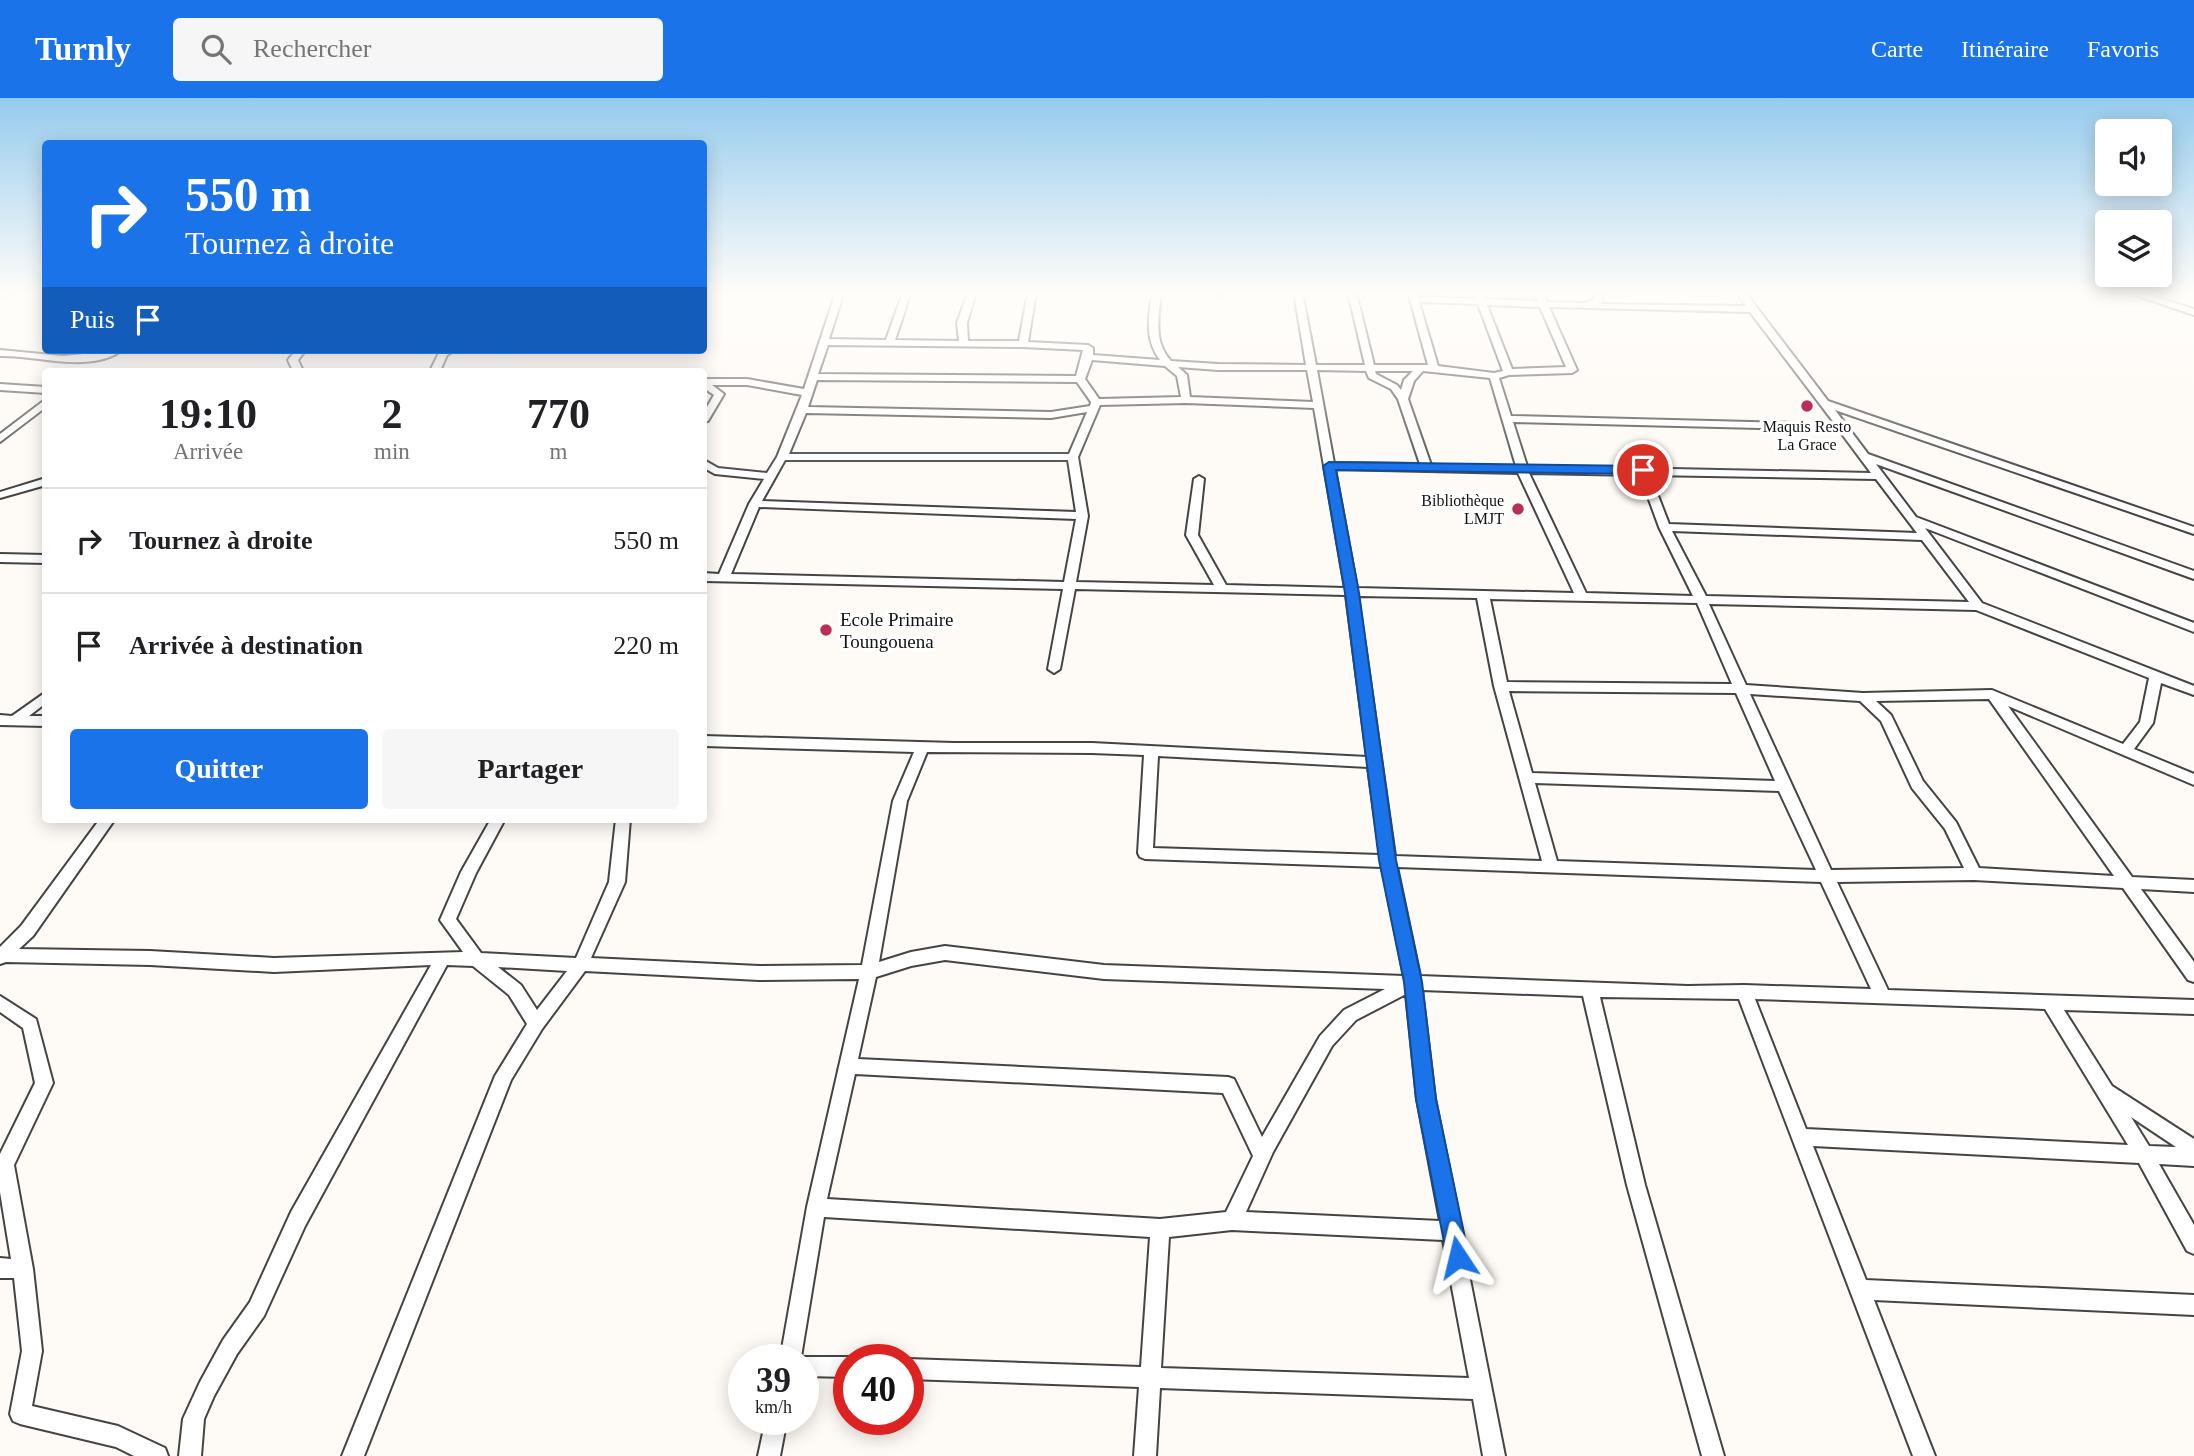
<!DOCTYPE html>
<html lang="fr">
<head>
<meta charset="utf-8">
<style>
  :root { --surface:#fff; --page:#f6f6f6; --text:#202124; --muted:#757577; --line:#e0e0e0; --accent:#1a73e8 }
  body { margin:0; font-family:Georgia,serif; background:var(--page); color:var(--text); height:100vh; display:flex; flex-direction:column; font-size:26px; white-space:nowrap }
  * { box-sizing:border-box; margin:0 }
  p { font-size:23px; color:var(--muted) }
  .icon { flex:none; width:38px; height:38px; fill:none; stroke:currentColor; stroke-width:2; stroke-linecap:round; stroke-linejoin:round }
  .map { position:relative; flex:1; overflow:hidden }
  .side { position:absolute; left:42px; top:270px; width:665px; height:455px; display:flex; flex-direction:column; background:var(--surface); border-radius:7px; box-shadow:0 4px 18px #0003 }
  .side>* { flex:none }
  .banner { position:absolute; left:42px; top:42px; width:665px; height:214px; border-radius:7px; box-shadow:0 4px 18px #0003; background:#1a73e8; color:#fff; overflow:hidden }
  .tools { position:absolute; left:2095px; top:21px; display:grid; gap:14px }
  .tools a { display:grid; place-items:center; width:77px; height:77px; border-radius:7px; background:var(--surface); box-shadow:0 4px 18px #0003; font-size:35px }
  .speed { position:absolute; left:728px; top:1246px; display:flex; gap:14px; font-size:35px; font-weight:700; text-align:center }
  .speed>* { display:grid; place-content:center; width:91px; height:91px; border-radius:50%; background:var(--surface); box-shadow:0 4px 18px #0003; line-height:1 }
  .speed small { font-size:18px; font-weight:400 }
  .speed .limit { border:10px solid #d22; background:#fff; color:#111 }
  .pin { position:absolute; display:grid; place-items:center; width:60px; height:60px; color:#fff; margin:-30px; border:4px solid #fff; border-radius:50%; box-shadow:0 2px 7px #0007 }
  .me { position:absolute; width:77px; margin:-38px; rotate:350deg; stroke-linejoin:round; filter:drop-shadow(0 0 5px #0008) }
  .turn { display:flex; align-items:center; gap:24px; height:147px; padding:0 28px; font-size:32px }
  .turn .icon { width:91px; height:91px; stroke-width:2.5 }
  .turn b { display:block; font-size:49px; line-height:60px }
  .then { display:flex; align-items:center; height:66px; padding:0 28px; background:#0003; gap:14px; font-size:26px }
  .eta { display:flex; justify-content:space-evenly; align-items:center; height:119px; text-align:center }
  .eta b { font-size:42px; font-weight:800; line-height:49px }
  .action { display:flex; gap:14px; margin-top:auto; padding:14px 28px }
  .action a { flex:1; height:80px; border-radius:7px; background:var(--accent); color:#fff; font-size:28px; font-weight:800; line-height:80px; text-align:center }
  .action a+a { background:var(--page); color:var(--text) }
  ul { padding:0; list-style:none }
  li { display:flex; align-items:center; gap:21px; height:105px; padding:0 28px; border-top:2px solid var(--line) }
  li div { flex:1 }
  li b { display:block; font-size:26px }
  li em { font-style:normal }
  header { display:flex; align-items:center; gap:42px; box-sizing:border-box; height:98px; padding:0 35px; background:var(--accent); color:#fff }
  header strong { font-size:33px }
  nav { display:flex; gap:38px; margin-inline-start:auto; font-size:24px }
  .search { width:490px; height:63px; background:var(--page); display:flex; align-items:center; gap:18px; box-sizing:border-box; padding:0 24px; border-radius:7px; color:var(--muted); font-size:26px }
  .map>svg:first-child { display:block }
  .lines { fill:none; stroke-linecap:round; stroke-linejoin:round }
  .stream { stroke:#45b7c8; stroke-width:2.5 }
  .minor-casing { stroke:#444; stroke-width:4 }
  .minor { fill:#fff; fill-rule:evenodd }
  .route { fill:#1a73e8; stroke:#114b97; stroke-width:2 }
  .poi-dot { fill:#bc2d5a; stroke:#fff; stroke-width:2.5 }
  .labels { text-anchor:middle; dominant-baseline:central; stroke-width:7; stroke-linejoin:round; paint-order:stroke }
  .far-poi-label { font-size:16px; fill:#111; stroke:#fff }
  .poi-label { font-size:19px; fill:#111; stroke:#fff; text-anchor:start }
</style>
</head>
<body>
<header>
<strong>Turnly</strong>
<div class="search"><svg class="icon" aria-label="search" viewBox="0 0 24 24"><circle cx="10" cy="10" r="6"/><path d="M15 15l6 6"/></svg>Rechercher</div>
<nav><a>Carte</a><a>Itinéraire</a><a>Favoris</a></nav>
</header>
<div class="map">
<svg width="2194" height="1358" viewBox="0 0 2194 1358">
  <rect width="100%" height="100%" fill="#fefaf5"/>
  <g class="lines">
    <path class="stream" d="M0,200L27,194"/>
    <defs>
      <path id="minor" d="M836,194H844L829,241L886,242L903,194H911L895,242L959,243L957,225L968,194H976L967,225L968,243H1019L1028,194H1036L1028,244L1088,247L1093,250V257L1160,262C1144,241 1149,219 1152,195L1160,194C1160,219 1152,242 1171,263L1218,266L1306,267L1294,194H1302L1316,267H1365L1348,194H1356L1374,267H1428L1408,194H1416L1418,199L1476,201L1475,197L1479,194L1482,195L1485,201L1538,203L1534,194H1542L1547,204L1584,205L1594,202L1595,194H1603L1601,206L1746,208L1736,194H1745L1828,303L2194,429V436L1835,312L1868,356L2194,473V481L1876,366L1916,419L2194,525V534L1925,430L1982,505L2194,588V597L2161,585L2153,625L2134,651L2194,676V687L2008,608L2132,779L2194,782V794L2141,791L2194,864V884L2188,882L2123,790L1974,782L1837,784L1888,892L2194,902V916L2064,912L2112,988L2194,1041V1068L2159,1066L2194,1127V1156L2187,1153L2139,1065L1813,1048L1866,1182L2194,1197V1217L1874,1202L1935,1358H1913L1739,901L1600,899L1645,1087L1724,1358H1702L1627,1087L1583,898L1422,892L1435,1001L1462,1133L1461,1136L1505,1358H1483L1473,1301L1160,1290L1156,1358H1134L1139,1289L908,1281V1262H906L908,1261L1141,1269L1150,1139L824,1119L801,1259H849L856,1262H849V1279L803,1278V1262H780L807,1109L859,881L759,882L585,873L542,931L511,982L364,1358H342L495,978L527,926L509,897L473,868L447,867L305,1128L264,1218L237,1256L214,1298L204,1321L201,1358H179L183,1321L200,1284L223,1242L250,1204L291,1114L431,867L274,874L150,867L6,864L0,866V849L21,828L100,721H115L33,838L19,851L150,853L274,860L463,854L440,822L461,774L491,721H505L476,775L456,821L481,855L576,860L609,784L616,721H630L625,784L591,860L759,868L862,867L893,703L914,654L704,648V638L954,645H1092L1367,659L1346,497L1075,491L1060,571L1054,575L1048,571L1063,491L704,483V475L719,476L749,406L764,381L715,376L704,370V362L718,370L767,375L777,359L802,297L747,287H712L724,296L708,323L704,324V314L714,297L704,290V281H747L804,291ZM1419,204L1478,206L1503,273L1494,275L1438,268ZM1487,207L1540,209L1566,269L1512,271ZM1549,209L1750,214L1835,326L1511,318L1499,280L1509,277L1572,275L1577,272ZM828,247L1023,249L1083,252L1076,278L818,276ZM1092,262L1165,268L1177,278L1181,299L1099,301L1085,281ZM1178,269L1218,272H1307L1313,304L1190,299L1187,277ZM1317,272L1366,273L1369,280L1391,291L1398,301L1420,366L1334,365ZM1375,273H1413L1404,282L1401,292L1397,287L1376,276ZM1423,273L1490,280L1516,368L1431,367L1408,301L1414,283ZM817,282L1077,284L1091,304L1090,308L1051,314L808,309ZM1186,305L1314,310L1345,490L1226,487L1198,437L1204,381L1199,378L1194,381L1186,437L1214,487L1076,484L1088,418L1078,359L1100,307ZM1087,314L1069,356H789L806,315L1051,320ZM1513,324L1839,332L1871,375L1527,368ZM785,362H1068L1076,414L762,403ZM1335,371L1518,375L1574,495L1357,490ZM1529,375L1640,377L1659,429L1693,498L1586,495ZM1650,377L1876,381L1917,435L1669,426ZM759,409L1076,421L1064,484L731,476ZM1672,433L1922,442L1969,504L1706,498ZM1358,498L1477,500L1494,588L1542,763L1395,758ZM1490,501L1697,505L1732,586L1507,584ZM1709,506L1976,512L2149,580L2140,624L2123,646L1992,592L1863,595L1746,587ZM1509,593L1736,595L1775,683L1532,675ZM1750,596L1860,603L1881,623L1912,690L1945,731L1964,770L1831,772ZM1989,601L2114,778L1979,770L1956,724L1923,683L1891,617L1876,603ZM927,654L1092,655L1144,657L1138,755L1140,759L1145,761L1382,769L1404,878L1104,867L945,848L911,854L879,864L907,703ZM1158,658L1368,669L1380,757L1153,750ZM1535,685L1779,693L1816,772L1557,763ZM1397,769L1821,784L1871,891L1744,887L1688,888L1420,878ZM945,862L1104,881L1385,891L1344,912L1320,938L1262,1039L1234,981L1228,979L858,961L876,879L911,868ZM498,869L567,873L537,912L521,887ZM1406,896L1417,1001L1440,1123L1246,1114L1273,1054L1332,948L1356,922ZM1755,901L2045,911L2128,1047L1806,1031ZM855,976L1223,995L1253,1058L1226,1114L1160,1121L827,1101ZM2131,1019L2176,1049L2149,1048ZM1232,1132L1443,1142L1469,1280L1161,1270L1169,1139Z
        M1215,194H1224V195L1220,198Z
        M2126,194H2140L2194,211V217Z
        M0,252L63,258L123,252C88,276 39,257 0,258Z
        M296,252H306L298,262L303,273H293L288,262Z
        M455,252L447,257L440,273H430L440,253Z
        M0,286L46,289V295L0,292Z
        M46,301V309L0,344V336Z
        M46,380V387L0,400V394Z
        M0,456L46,457V465L0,464Z
        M46,594V605L29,618H46V628L0,627V617L12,618Z
        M0,898L36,921L53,985L14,1067L33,1171L42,1253L32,1308L118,1328L165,1350L168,1358H134L116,1349L20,1326L13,1323L10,1316L22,1253L14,1180H0V1160L11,1161L0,1094V1056L35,985L23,930L0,914Z
        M766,1321H787L780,1358H758Z"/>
    </defs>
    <use href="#minor" class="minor-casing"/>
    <use href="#minor" class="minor"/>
  </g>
  <linearGradient id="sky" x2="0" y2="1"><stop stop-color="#96cbed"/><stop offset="0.51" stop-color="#fffdfa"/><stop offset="1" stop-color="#fffdfa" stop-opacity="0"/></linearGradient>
  <rect width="2194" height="384" fill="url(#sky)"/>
  <path class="route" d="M1329,364L1643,368L1649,372L1643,376L1336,372L1359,495L1396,762L1422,884L1436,1001L1469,1159L1466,1167L1458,1170L1450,1167L1447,1159L1416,1001L1404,884L1379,762L1345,495L1323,368Z"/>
  <g class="poi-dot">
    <circle cx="1807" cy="308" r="7"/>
    <circle cx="1518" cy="411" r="7"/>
    <circle cx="826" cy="532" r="7"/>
  </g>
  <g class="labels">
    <g class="far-poi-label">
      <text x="1807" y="328">Maquis Resto<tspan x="1807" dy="18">La Grace</tspan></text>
      <text x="1504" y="402" text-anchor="end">Bibliothèque<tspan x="1504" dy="18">LMJT</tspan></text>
    </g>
    <g class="poi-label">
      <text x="840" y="521">Ecole Primaire<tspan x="840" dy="22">Toungouena</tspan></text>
    </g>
  </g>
</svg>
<div class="tools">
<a><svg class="icon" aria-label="sound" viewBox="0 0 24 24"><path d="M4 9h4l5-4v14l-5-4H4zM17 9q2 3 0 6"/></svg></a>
<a><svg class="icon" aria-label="layers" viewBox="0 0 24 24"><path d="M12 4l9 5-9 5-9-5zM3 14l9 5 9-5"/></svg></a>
</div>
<div class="speed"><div>39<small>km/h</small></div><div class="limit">40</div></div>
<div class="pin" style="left:1643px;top:372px;background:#d93025"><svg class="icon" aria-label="arrive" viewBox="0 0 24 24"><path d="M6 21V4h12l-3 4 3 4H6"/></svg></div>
<svg class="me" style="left:1458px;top:1159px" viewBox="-20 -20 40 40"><path d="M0-17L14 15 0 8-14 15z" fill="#1a73e8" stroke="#fff" stroke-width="4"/></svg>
<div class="banner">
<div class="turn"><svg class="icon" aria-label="right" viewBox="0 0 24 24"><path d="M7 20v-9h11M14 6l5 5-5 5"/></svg><div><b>550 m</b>Tournez à droite</div></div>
<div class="then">Puis<svg class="icon" aria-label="arrive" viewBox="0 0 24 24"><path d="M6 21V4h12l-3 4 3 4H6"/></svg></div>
</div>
<section class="side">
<div class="eta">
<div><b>19:10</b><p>Arrivée</p></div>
<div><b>2</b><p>min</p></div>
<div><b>770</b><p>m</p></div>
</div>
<ul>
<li><svg class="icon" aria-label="right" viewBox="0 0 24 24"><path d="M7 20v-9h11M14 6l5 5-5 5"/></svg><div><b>Tournez à droite</b></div><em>550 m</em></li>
<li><svg class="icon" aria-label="arrive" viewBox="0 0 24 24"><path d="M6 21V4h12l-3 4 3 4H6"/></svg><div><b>Arrivée à destination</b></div><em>220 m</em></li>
</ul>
<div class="action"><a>Quitter</a><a>Partager</a></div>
</section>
</div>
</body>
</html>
